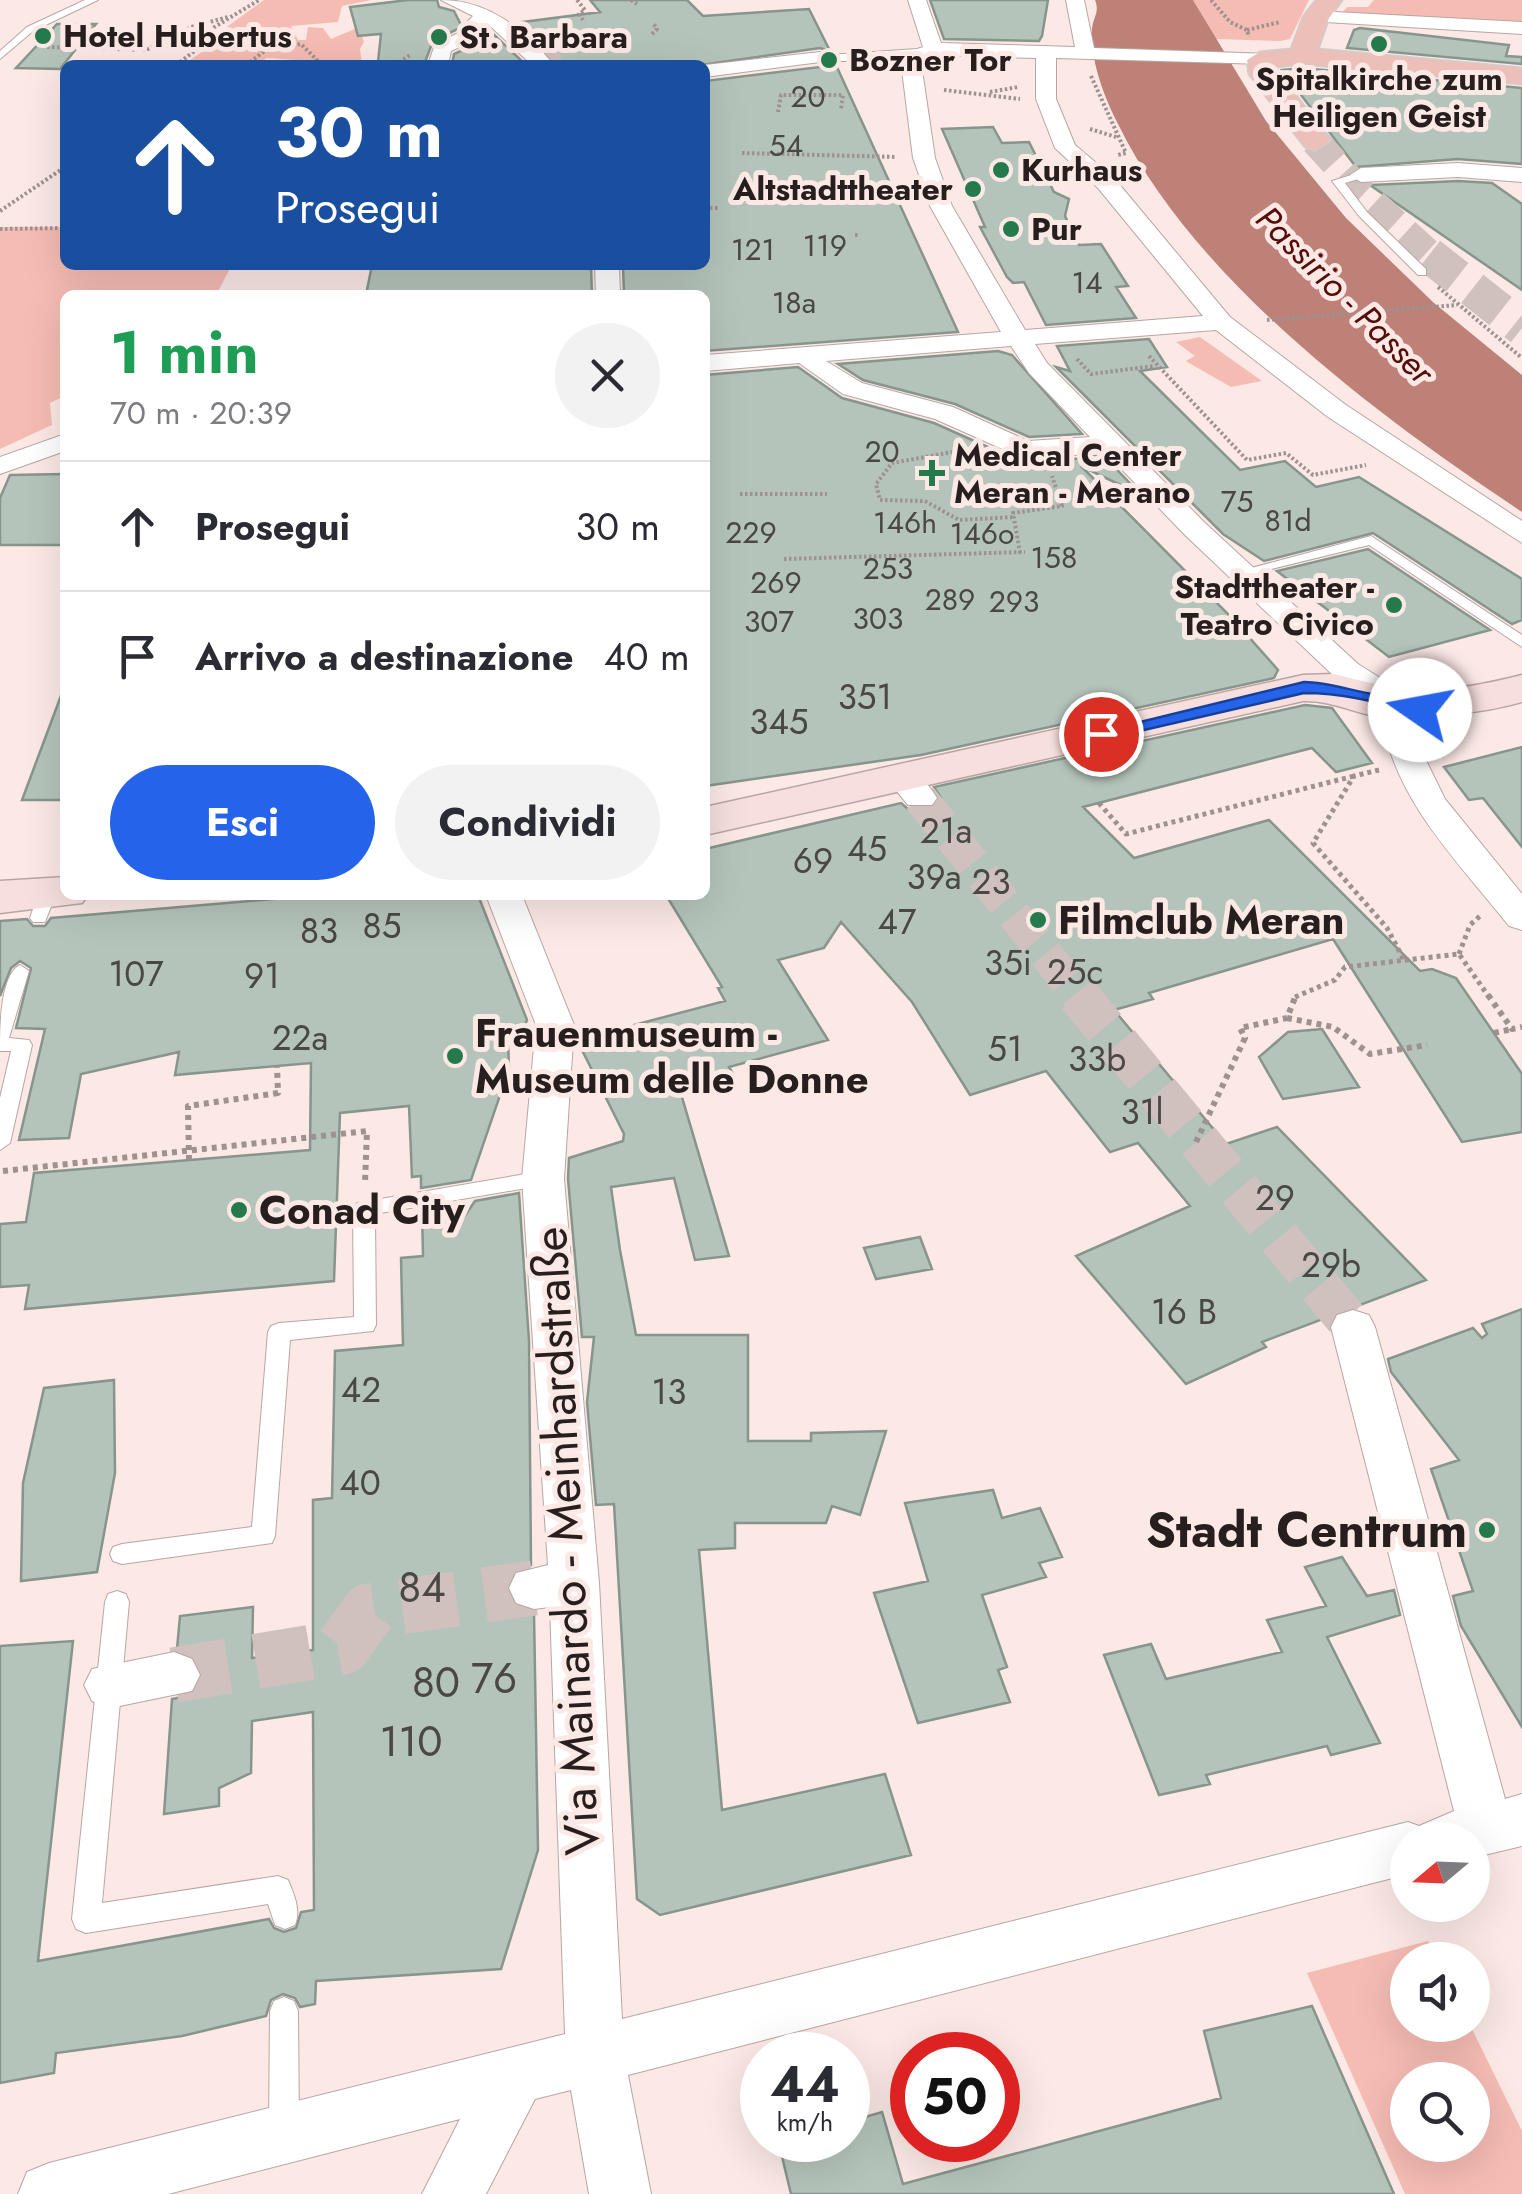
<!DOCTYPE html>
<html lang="it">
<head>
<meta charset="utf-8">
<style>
  :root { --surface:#fff; --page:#f2f2f3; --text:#2b2b33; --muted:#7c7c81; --line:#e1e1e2; --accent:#2563eb }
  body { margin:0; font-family:Jost,sans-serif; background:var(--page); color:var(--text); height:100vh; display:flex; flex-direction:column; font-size:38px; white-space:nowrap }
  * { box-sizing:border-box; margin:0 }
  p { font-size:32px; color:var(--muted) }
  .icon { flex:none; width:55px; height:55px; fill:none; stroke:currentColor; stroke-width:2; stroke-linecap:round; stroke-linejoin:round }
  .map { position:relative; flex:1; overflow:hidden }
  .panel { position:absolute; left:60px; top:290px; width:650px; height:610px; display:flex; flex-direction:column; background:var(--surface); border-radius:15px; box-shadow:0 10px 40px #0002 }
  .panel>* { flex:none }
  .banner { position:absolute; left:60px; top:60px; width:650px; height:210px; border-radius:15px; box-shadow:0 10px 40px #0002; background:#1a4fa0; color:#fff; overflow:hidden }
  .needle { width:65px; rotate:251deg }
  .buttons { position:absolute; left:1390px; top:1822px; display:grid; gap:20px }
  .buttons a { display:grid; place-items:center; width:100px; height:100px; border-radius:50%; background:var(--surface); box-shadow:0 10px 40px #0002; font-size:50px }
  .speed { position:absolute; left:740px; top:2032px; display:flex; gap:20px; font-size:50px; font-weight:700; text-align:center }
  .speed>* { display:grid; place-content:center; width:130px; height:130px; border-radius:50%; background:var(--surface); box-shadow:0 10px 40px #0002; line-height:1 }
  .speed small { font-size:25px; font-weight:400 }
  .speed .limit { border:15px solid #d22; background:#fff; color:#111 }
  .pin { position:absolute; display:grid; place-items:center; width:85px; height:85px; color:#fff; margin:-42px; border:5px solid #fff; border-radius:50%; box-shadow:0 2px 10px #0007 }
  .me { position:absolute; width:110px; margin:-55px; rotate:282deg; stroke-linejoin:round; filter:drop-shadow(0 0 8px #0008) }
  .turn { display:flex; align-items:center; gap:35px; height:210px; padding:0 50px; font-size:45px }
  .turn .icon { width:130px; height:130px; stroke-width:2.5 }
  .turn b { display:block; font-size:70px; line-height:85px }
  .round { display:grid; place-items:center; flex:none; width:105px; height:105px; border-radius:52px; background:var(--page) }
  .headline { display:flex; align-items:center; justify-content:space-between; height:170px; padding:0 50px }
  h1 { font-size:60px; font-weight:700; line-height:75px; color:#1e9e55 }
  .action { display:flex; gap:20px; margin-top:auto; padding:20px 50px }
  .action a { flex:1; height:115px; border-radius:60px; background:var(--accent); color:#fff; font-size:40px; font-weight:700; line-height:115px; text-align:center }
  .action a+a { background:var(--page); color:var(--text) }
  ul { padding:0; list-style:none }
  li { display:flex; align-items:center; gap:30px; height:130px; padding:0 50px; border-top:2px solid var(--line) }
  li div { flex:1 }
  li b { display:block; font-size:38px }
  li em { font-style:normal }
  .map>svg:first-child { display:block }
  .green { fill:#f5bcb3; fill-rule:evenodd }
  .water { fill:#bd8178 }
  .building { fill:#b5c4ba; stroke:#87958c; stroke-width:2.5 }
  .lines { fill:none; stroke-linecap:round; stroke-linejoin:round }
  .street-tunnel-far3 { stroke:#d1c1be; stroke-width:21; stroke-dasharray:21 10; stroke-linecap:butt }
  .street-tunnel-far2 { stroke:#d1c1be; stroke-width:34; stroke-dasharray:34 16; stroke-linecap:butt }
  .street-tunnel-far1 { stroke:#d1c1be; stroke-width:42; stroke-dasharray:42 21; stroke-linecap:butt }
  .street-tunnel { stroke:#d1c1be; stroke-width:55; stroke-dasharray:55 28; stroke-linecap:butt }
  .primary-tunnel-far1 { stroke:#d1c1be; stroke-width:29; stroke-dasharray:29 14; stroke-linecap:butt }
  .primary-tunnel { stroke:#d1c1be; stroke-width:36; stroke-dasharray:36 19; stroke-linecap:butt }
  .lane-casing { stroke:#b8a6a3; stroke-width:2 }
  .street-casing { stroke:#b8a6a3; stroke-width:2 }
  .secondary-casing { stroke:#b8a6a3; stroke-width:3 }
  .primary-casing { stroke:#cfcece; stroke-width:3 }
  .path-far2 { stroke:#9e918f; stroke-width:4; stroke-dasharray:2.5 2.5; stroke-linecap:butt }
  .path-far1 { stroke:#9e918f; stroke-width:5; stroke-dasharray:4 4; stroke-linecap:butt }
  .path { stroke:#9e918f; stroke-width:6; stroke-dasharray:5 5; stroke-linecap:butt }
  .lane { fill:#fff; fill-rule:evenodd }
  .street { fill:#fff; fill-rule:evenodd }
  .secondary { fill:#f6dfdc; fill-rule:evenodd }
  .primary { fill:#ecbfb8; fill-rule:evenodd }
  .route { fill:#2563eb; stroke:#184099; stroke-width:2.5 }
  .poi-dot { fill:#247a4d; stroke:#fce9e6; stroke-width:4 }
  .labels { text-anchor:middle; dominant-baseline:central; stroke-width:10; stroke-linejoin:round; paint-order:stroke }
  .far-number-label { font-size:30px; fill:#4a4845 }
  .far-poi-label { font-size:32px; font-weight:bold; fill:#261f1e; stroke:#fce9e6; text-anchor:start }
  .far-water-label { font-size:35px; font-style:italic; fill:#560c08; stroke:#fce9e6 }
  .number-label { font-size:35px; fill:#4a4845 }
  .poi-label { font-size:40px; font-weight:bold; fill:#261f1e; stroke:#fce9e6; text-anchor:start }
  .near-number-label { font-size:42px; fill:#4a4845 }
  .near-poi-label { font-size:48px; font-weight:bold; fill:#261f1e; stroke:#fce9e6; text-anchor:end }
  .near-street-label { font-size:48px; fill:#261f1e; stroke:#fce9e6 }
</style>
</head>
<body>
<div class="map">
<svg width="1522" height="2194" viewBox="0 0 1522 2194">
  <rect width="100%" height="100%" fill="#fce9e6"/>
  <path class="green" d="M264,0H371L342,6L338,22L291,26L298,40H306L308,27L323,28L331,39L359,27L364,42L360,49L362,64L307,65L310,61L267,58L256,65H183L209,47L206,42Z
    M1193,0H1309L1290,39L1280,41L1216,39Z
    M1374,0H1522V26L1339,17L1347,7H1368Z
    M65,227V265H232L216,295H65V396L50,403L52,425L0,449V227Z
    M1200,337L1262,381L1231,387L1189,363L1186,361L1195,356L1176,342Z
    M1428,1941L1438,1960H1408V2025H1470L1522,2131V2194H1405L1307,1973ZM1408,2080H1472V2145H1408Z"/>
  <path class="water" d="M1095,0H1193L1266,121L1346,218L1434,303L1522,375V512C1379,417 1195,281 1118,124C1104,97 1090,60 1092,29C1093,17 1100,12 1095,0Z"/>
  <path class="building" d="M408,0H437L439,7L454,11L462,27L433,41L425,62H378L381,34L358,36L350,7Z
    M590,0H687L703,16L809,9L830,51L820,48L701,65H558L515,23L600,12Z
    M930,0H1048L1042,36L1039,41L944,39Z
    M57,24H96L60,69L16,68Z
    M1360,28L1509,45L1506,56L1522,57V64L1347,48L1354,30Z
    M490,31L526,65H452L454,54L486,39Z
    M836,65L958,332L705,351V295H624L623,265H705V81Z
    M1302,68L1522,88V164L1458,159L1356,167L1282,70Z
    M993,127L1002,143L1029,142L1054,192L1069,199L1065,216L1079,245L1101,244L1128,286L1116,287L1136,318L1046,325L1024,282L1013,283L1007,277L980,227H985L942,129Z
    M1458,181L1492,183L1522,204V290L1370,185Z
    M372,265H591L592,295H366Z
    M1149,339L1167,367L1140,371L1240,470L1285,461L1316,487L1359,477L1522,579V620L1512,624L1373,533L1264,561L1223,534L1056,367L1070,371L1057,346Z
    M998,351L1012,355L1082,434L1029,437L955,404L863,380L838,364Z
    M798,367L842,398L934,423L1008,456L1046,463L1103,455L1141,495L1081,466L1232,618L1278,670L1274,678L921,755L705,786V375Z
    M65,474V545H0V498L10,475Z
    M1368,549L1490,630L1389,657L1277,571Z
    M62,693L65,800H22Z
    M1305,705L1332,708L1372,763L1336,772L1312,748L1083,807L1134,858L1269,820L1420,971L1432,969L1456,978L1522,1074V1132L1462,1142L1333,939L1149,993L1153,999L1114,1010L1226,1144L1277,1127L1426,1280L1262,1342L1266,1347L1186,1384L1076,1256L1190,1206L1138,1143L1110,1152L1046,1071L970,1095L912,1002L841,922L824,948L778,960L828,1040L729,1067L732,1072L679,1087L729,1256L695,1260L674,1178L611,1187L620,1250L636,1335H748V1441H811V1433L886,1431L860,1515L832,1506L826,1523H735V1548L699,1550L722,1810L885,1774L911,1855L660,1915L637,1899L614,1504L596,1505L587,1402L594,1337H582L568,1179L569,1158L623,1141L624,1134L577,1040L725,1001L718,988L722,987L666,895H705V849L901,803L908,809H932L941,798L934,787Z
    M1522,747V847L1483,798L1469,800L1444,767Z
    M320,895H478L527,1020L521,1036L508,1038L509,1069L471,1180L421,1188V1176L412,1177L409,1106L340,1113L334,1281L25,1309L29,1285L0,1287V1224L26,1222L34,1173L310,1150L311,1063L175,1075L179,1052L81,1074L69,1138L19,1140L45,1029L16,1028L31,968L20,961L11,968L0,996V921L27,919L33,926H45L51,918Z
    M1322,1029L1359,1087L1283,1099L1259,1057L1288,1032Z
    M519,1193L529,1341L531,1565L513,1571L506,1590L515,1607L534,1613L538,1850L501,1969L316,1981L315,2004L300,2007L295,1998L283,1994L271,2000L266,2016L182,2036L56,2053L54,2073L0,2083V1646L73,1641L38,1961L269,1919L274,1928L284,1932L296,1928L301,1912L314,1910L313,1712L252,1721L251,1773L219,1788V1806L164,1814L172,1699L193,1695L203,1677L195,1657L177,1649L180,1616L253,1607L252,1658L313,1650V1500L332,1498L335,1351L403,1345L401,1258L423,1256L422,1210L463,1203L456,1222L460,1223L475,1201Z
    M920,1237L932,1269L876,1279L864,1248Z
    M1522,1309V1727L1461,1626L1453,1596L1473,1591L1431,1469L1459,1460L1391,1372L1388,1359L1473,1328L1482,1338L1487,1334L1482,1324Z
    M114,1380L115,1473L97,1572L21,1581L23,1483L44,1388Z
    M993,1490L1002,1518L1040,1508L1062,1557L1039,1563L1046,1577L982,1595L1007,1667L998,1670L1010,1702L918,1723L874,1593L928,1581L905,1503Z
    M1342,1557L1367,1596L1394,1590L1400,1615L1327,1637L1380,1743L1331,1755L1327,1746L1206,1775L1210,1784L1159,1795L1104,1655L1151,1644L1166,1679L1282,1652L1267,1620L1326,1606L1305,1567Z
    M1312,2006L1394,2194H791L778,2140H848V2122L882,2112L903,2184L1221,2098L1204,2031Z"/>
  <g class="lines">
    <path class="street-tunnel-far3" d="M539,51L570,48"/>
    <path class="street-tunnel-far2" d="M920,798L1080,997"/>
    <path class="street-tunnel-far1" d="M1078,995L1353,1327"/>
    <path class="street-tunnel" d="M174,1675L343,1647L369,1611L534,1588"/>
    <path class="primary-tunnel-far1" d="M1315,141L1362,193L1432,257"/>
    <path class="primary-tunnel" d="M1429,255L1522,328"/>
    <defs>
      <path id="lane" d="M85,0H98L33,31L0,59V51L27,27Z
        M1361,172L1365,173V177L1345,183L1367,212L1426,269V275H1418L1359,216L1332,181Z
        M1371,536L1522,635V647L1369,545L1243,576L1236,572Z
        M47,888L56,894L45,922H33L30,918L38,894Z
        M20,965L29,971L9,1038L29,1040L32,1045L10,1143L0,1150V1098L11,1051H0C0,1028 0,975 20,965Z
        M543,1171L550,1174L553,1179L550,1184L375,1214L376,1325L373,1331L290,1340L275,1536L272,1543L122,1564L113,1561L110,1554L113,1547L122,1544L252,1527L268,1332L271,1326L279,1323L354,1317L353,1208L357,1203Z
        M117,1591L126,1594L129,1602L102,1903L278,1876L288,1880C294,1894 301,1910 295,1925L285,1929L275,1925L268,1904L86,1933L76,1929L72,1919L105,1602L108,1594Z
        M284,1997L294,2001L298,2011L299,2128L295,2139L284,2143L273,2139L269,2128L270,2011L274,2001Z"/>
      <path id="street" d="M441,0C488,0 524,29 554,65H532L488,24L484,36L451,51L448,65H428L435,44L467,29V22L473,16Z
        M908,0H926L941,43L1075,47L1066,0H1084L1094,48L1272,54L1275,58L1265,64L1056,58V99L1075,145L1114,178L1230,317L1346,405L1522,521V543L1328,417L1216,330L1035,344L1047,363L1205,523L1358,664L1404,693L1409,700L1404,707H1382L1336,678L1185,535L1104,451L1046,459L1009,452L935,419L843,394L799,363L705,371V355L1001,332L930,206L913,158L902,70L907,61H828L705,77V65L820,52L828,55L917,49L923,47ZM936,55L1036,58V99L1055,148L1098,188L1203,316L1025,330L952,206L935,158L922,70ZM1011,346L1029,373L1090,437L1028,441L953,407L862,383L826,361Z
        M1316,11L1522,22V34L1309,21L1307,17Z
        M1458,163L1522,168V182L1458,177L1361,182L1350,175L1361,168Z
        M595,265H619L620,295H596Z
        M65,434V451L0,474V457Z
        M1405,707L1421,717L1416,725L1420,748L1445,799L1522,894V930L1509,926C1460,864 1397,803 1383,723L1393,710Z
        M903,768C919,772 928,784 937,798L932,805H908L886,778L891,771Z
        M486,895H522L574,1025L564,1179L599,1583L622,2019L1408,1822L1419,1826L1454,1811L1331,1327L1337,1315L1353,1310L1369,1315L1375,1327L1505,1799L1522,1794V1846L1472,1858V1840H1408V1874L628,2075L651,2194H589L571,2090L535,2099L486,2194H422L460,2119L168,2194H18L27,2172L49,2163L565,2034L550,1607L534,1609L516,1603L509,1588L516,1573L548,1565L522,1179L536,1025Z
        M174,1652L192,1659L200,1675L192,1691L110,1708L92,1701L84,1685L92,1669Z"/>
      <path id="secondary" d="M1333,674C1413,694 1441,695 1522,675V702C1476,715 1434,716 1389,717C1362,718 1336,700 1303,701L705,835V807L1303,675Z
        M65,877V895H88L82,903L0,913V881Z"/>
      <path id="primary" d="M1316,0H1342L1329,18L1318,49L1522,68V84L1302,64L1275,67L1330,141L1315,150L1305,147L1249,74L1247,60L1260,52L1291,49L1303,17Z"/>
    </defs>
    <use href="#lane" class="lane-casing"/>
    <use href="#street" class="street-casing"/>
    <use href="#secondary" class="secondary-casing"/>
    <use href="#primary" class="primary-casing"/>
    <path class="path-far2" d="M577,0L585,10L579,14L583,20
      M631,0L637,4
      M1211,0L1230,22L1247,30L1249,37
      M1247,30L1280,22
      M652,34L657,29L653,23
      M582,39L591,52
      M204,44L216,39L233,43L238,38L266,50L301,44L317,60L311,65
      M47,47L146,50L191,27L228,17
      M176,65L204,44L208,31L259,0
      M246,65L266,50
      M395,65L410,55
      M1091,76L1126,153L1118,155
      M944,90L1020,99
      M990,92L1018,87
      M778,112L781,95H843L841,109
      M1090,129L1116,137
      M742,153L897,157
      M705,208H719
      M0,211L65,167
      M0,229L65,228
      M855,235H859
      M1438,287L1522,358
      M1267,320L1457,305
      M1149,356L1247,460L1286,453L1313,475L1366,465
      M1077,359L1091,374L1154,366
      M958,451L892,463L876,484L880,500L925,501L959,520L1014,517
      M740,494H827
      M1020,553L1013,513L1062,506L1052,476
      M784,559L1025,552"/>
    <path class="path-far1" d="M1379,770L1354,776L1313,843L1387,928L1404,960
      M1099,803L1126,834L1354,776
      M274,895V899
      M1459,954L1470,925L1480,916
      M1295,997L1335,980L1345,967L1459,954L1489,997"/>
    <path class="path" d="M1488,995L1512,1029L1522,1027
      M1287,1018L1333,1027L1370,1054L1427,1045
      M1494,1033L1512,1029
      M1196,1142L1245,1038L1240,1028L1287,1018L1296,995
      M189,1160L188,1106L278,1093L277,1066
      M3,1171L367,1131L365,1182"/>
    <use href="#lane" class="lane"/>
    <use href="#street" class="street"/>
    <use href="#secondary" class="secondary"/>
    <use href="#primary" class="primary"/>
  </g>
  <path class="route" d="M1304,682C1339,682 1373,701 1408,695L1429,710L1420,715C1387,704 1342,693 1304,693L1101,740L1091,734Z"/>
  <g class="poi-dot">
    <circle cx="43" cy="36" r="10"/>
    <circle cx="439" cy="37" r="10"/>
    <circle cx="1379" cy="44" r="10"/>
    <circle cx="829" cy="60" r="10"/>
    <circle cx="1001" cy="170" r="10"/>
    <circle cx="973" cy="189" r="10"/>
    <circle cx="1011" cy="229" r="10"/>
    <path d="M927 458h10v10h10v10h-10v10h-10v-10h-10v-10h10z"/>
    <circle cx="1394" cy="605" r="10"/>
    <circle cx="1038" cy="920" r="10"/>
    <circle cx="455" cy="1056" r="10"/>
    <circle cx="239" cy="1210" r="10"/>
    <circle cx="1487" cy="1530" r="10"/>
  </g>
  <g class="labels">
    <g class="far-number-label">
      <text x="808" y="96">20</text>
      <text x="786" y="145">54</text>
      <text x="825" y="245">119</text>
      <text x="753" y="249">121</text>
      <text x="1087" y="282">14</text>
      <text x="794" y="302">18a</text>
      <text x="882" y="451">20</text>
      <text x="1237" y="501">75</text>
      <text x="1288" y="520">81d</text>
      <text x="905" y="522">146h</text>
      <text x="751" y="532">229</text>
      <text x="982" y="533">146o</text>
      <text x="1054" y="557">158</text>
      <text x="888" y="568">253</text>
      <text x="776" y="582">269</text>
      <text x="950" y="599">289</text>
      <text x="1014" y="601">293</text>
      <text x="878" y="618">303</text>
      <text x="769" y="621">307</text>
    </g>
    <g class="far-poi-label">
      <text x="63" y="36">Hotel Hubertus</text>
      <text x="459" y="37">St. Barbara</text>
      <text x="849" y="60">Bozner Tor</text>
      <text x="1379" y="79" text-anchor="middle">Spitalkirche zum<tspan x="1379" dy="37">Heiligen Geist</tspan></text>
      <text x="1021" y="170">Kurhaus</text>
      <text x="953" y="189" text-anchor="end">Altstadttheater</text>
      <text x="1031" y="229">Pur</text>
      <text x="954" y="455">Medical Center<tspan x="954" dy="37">Meran - Merano</tspan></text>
      <text x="1374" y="587" text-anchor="end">Stadttheater -<tspan x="1374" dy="37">Teatro Civico</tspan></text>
    </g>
    <g class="far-water-label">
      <text transform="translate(1345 295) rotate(45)">Passirio - Passer</text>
    </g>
    <g class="number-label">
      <text x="865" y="697">351</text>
      <text x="779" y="722">345</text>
      <text x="946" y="831">21a</text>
      <text x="867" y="849">45</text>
      <text x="813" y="861">69</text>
      <text x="934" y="877">39a</text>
      <text x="991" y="882">23</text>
      <text x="897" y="922">47</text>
      <text x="382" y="926">85</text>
      <text x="319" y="931">83</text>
      <text x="1008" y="963">35i</text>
      <text x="1075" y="972">25c</text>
      <text x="136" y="974">107</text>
      <text x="262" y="976">91</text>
      <text x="300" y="1038">22a</text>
      <text x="1005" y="1049">51</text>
      <text x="1097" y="1059">33b</text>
      <text x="1142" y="1112">31l</text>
      <text x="1275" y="1198">29</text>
      <text x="1331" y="1265">29b</text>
      <text x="1184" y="1312">16 B</text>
      <text x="361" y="1390">42</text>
      <text x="669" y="1392">13</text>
      <text x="360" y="1483">40</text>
    </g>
    <g class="poi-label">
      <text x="1058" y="920">Filmclub Meran</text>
      <text x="475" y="1033">Frauenmuseum -<tspan x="475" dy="46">Museum delle Donne</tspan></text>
      <text x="259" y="1210">Conad City</text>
    </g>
    <g class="near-number-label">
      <text x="422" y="1587">84</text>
      <text x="494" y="1678">76</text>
      <text x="436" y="1682">80</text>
      <text x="411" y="1741">110</text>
    </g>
    <g class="near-poi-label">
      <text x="1467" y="1530">Stadt Centrum</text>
    </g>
    <g class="near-street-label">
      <text transform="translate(566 1541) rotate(-93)">Via Mainardo - Meinhardstraße</text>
    </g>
  </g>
</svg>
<div class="buttons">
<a><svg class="needle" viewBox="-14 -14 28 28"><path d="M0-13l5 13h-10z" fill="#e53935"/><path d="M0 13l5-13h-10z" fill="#7c7c81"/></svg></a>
<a><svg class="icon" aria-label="sound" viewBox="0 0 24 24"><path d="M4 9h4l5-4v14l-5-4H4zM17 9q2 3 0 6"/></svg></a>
<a><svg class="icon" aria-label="search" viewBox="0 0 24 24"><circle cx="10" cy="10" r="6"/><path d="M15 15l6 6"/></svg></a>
</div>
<div class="speed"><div>44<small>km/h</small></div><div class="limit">50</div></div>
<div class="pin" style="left:1101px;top:734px;background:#d93025"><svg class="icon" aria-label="arrive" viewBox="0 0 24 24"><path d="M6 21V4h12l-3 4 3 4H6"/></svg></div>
<svg class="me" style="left:1420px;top:710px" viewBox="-20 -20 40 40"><circle r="19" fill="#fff"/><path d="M0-13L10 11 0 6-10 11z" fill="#2563eb"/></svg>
<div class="banner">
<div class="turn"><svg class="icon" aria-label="ahead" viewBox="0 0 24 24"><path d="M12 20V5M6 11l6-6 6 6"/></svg><div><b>30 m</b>Prosegui</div></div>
</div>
<section class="panel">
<div class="headline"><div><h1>1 min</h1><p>70 m · 20:39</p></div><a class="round"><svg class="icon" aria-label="close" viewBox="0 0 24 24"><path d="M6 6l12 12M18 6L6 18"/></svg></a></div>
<ul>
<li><svg class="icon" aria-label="ahead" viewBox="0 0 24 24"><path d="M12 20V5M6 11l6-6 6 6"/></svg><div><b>Prosegui</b></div><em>30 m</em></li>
<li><svg class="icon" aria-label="arrive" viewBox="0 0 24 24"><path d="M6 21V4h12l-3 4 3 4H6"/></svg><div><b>Arrivo a destinazione</b></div><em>40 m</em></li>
</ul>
<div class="action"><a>Esci</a><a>Condividi</a></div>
</section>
</div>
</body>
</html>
